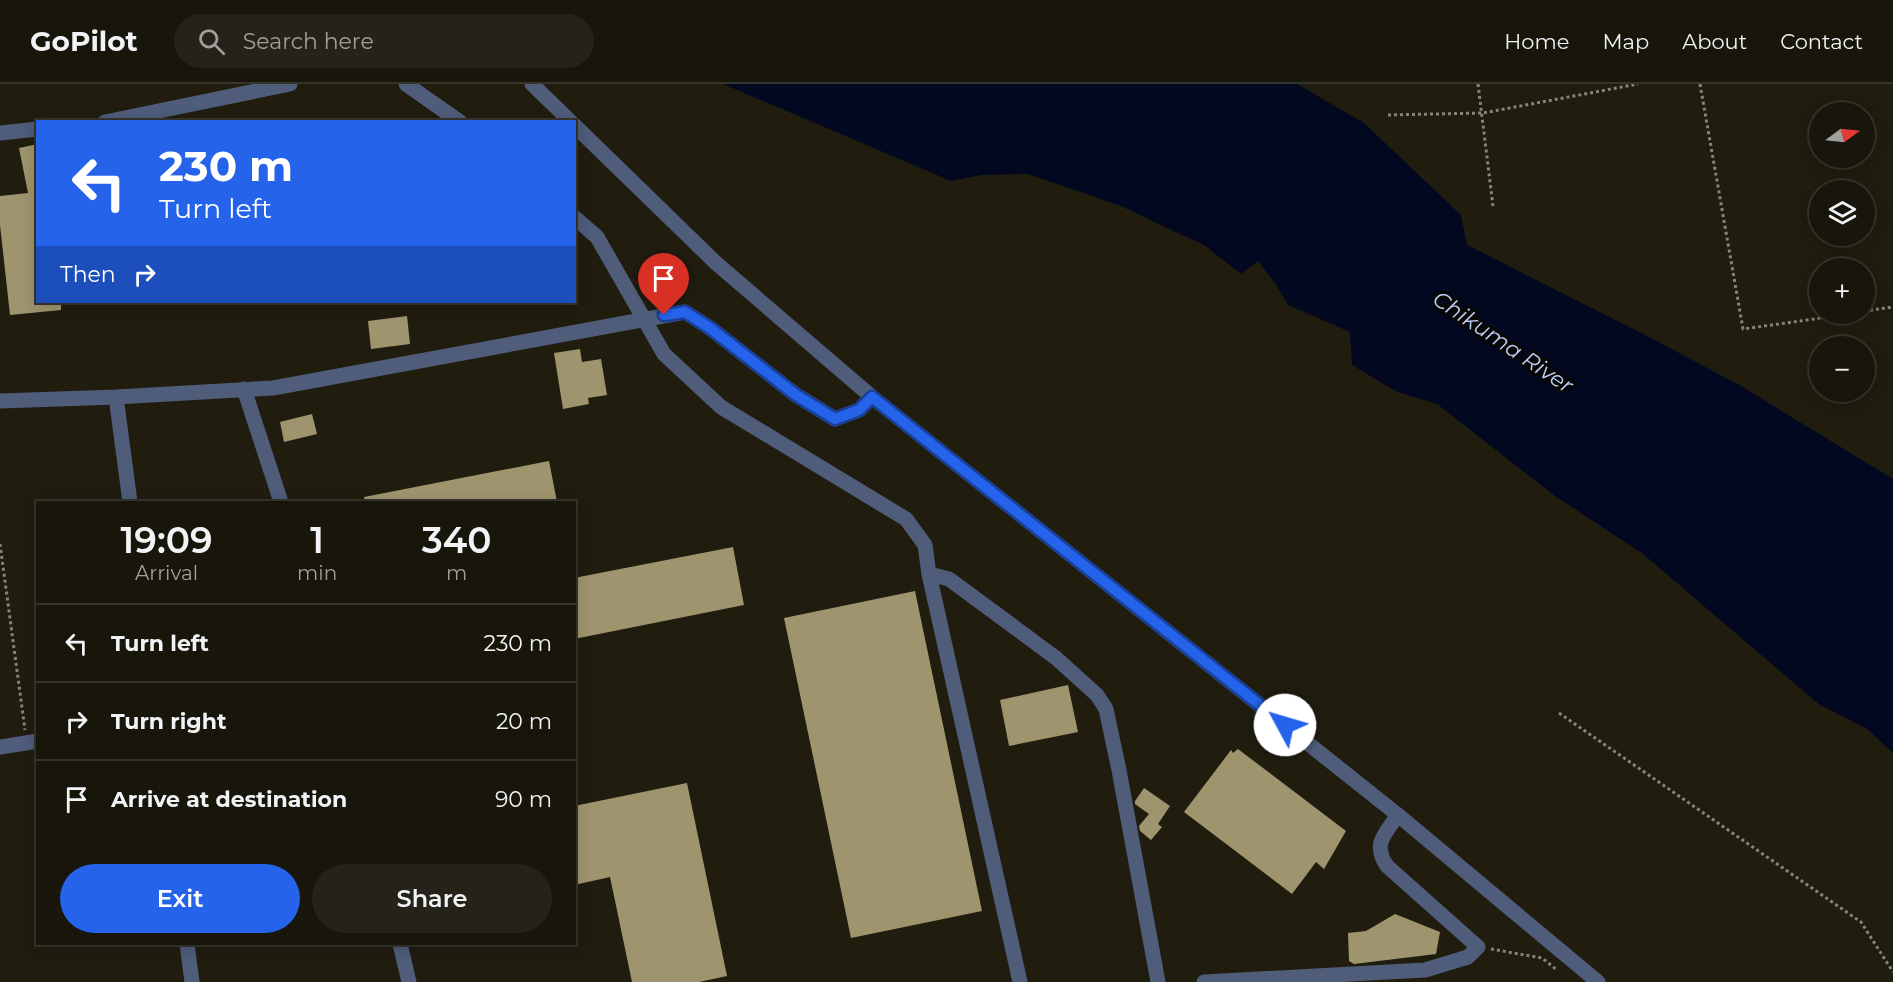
<!DOCTYPE html>
<html lang="en">
<head>
<meta charset="utf-8">
<style>
  :root { --surface:#18160b; --page:#252319; --text:#f1f3f6; --muted:#9f9f9d; --line:#36352c; --accent:#2563eb }
  body { margin:0; font-family:Montserrat,sans-serif; background:var(--page); color:var(--text); height:100vh; display:flex; flex-direction:column; font-size:22px; white-space:nowrap }
  * { box-sizing:border-box; margin:0 }
  p { font-size:20px; color:var(--muted) }
  .icon { flex:none; width:33px; height:33px; fill:none; stroke:currentColor; stroke-width:2; stroke-linecap:round; stroke-linejoin:round }
  .map { position:relative; flex:1; overflow:hidden }
  .drawer { position:absolute; left:36px; top:417px; width:540px; height:444px; display:flex; flex-direction:column; background:var(--surface); border-radius:0px; box-shadow:0 3px 15px #0003,0 0 0 2px var(--line) }
  .drawer>* { flex:none }
  .hud { position:absolute; left:36px; top:36px; width:540px; height:183px; border-radius:0px; box-shadow:0 3px 15px #0003,0 0 0 2px var(--line); background:#2563eb; color:#fff; overflow:hidden }
  .needle { width:39px; rotate:75deg }
  .buttons { position:absolute; left:1809px; top:18px; display:grid; gap:12px }
  .buttons a { display:grid; place-items:center; width:66px; height:66px; border-radius:50%; background:var(--surface); box-shadow:0 3px 15px #0003,0 0 0 2px var(--line); font-size:30px }
  .pin { position:absolute; display:grid; place-items:center; width:51px; height:51px; color:#fff; margin:-62px -26px; border-radius:50% 50% 50% 0; rotate:-45deg; box-shadow:0 0 6px #0007 }
  .pin .icon { rotate:45deg }
  .me { position:absolute; width:66px; margin:-33px; rotate:309deg; stroke-linejoin:round; filter:drop-shadow(0 0 4px #0008) }
  .turn { display:flex; align-items:center; gap:21px; height:126px; padding:0 24px; font-size:27px }
  .turn .icon { width:78px; height:78px; stroke-width:2.5 }
  .turn b { display:block; font-size:42px; line-height:51px }
  .then { display:flex; align-items:center; height:57px; padding:0 24px; background:#0003; gap:12px; font-size:22px }
  .eta { display:flex; justify-content:space-evenly; align-items:center; height:102px; text-align:center }
  .eta b { font-size:36px; font-weight:600; line-height:42px }
  .action { display:flex; gap:12px; margin-top:auto; padding:12px 24px }
  .action a { flex:1; height:69px; border-radius:36px; background:var(--accent); color:#fff; font-size:24px; font-weight:600; line-height:69px; text-align:center }
  .action a+a { background:var(--page); color:var(--text) }
  ul { padding:0; list-style:none }
  li { display:flex; align-items:center; gap:18px; height:78px; padding:0 24px; border-top:2px solid var(--line) }
  li div { flex:1 }
  li b { display:block; font-size:22px }
  li em { font-style:normal }
  header { display:flex; align-items:center; gap:36px; box-sizing:border-box; height:84px; padding:0 30px; background:var(--surface); border-bottom:2px solid var(--line) }
  header strong { font-size:28px }
  nav { display:flex; gap:33px; margin-inline-start:auto; font-size:21px }
  .search { width:420px; height:54px; background:var(--page); display:flex; align-items:center; gap:15px; box-sizing:border-box; padding:0 21px; border-radius:33px; color:var(--muted); font-size:22px }
  .map>svg:first-child { display:block }
  .water { fill:#030821 }
  .building { fill:#9e956f }
  .lines { fill:none; stroke-linecap:round; stroke-linejoin:round }
  .path { stroke:#878479; stroke-width:3; stroke-dasharray:3 3; stroke-linecap:butt }
  .minor { stroke:#4f5c7a; stroke-width:15 }
  .route-casing { stroke:#184099; stroke-width:15 }
  .route { stroke:#2563eb; stroke-width:10 }
  .labels { text-anchor:middle; dominant-baseline:central; stroke-width:6; stroke-linejoin:round; paint-order:stroke }
  .water-label { font-size:22px; font-style:italic; fill:#bacefc; stroke:#090703 }
</style>
</head>
<body>
<header>
<strong>GoPilot</strong>
<div class="search"><svg class="icon" aria-label="search" viewBox="0 0 24 24"><circle cx="10" cy="10" r="6"/><path d="M15 15l6 6"/></svg>Search here</div>
<nav><a>Home</a><a>Map</a><a>About</a><a>Contact</a></nav>
</header>
<div class="map">
<svg width="1893" height="898" viewBox="0 0 1893 898">
  <rect width="100%" height="100%" fill="#201d0f"/>
  <path class="water" d="M723,0H1297L1364,39L1461,131L1467,161L1653,255L1741,302L1893,395V669L1867,645L1820,621L1643,470L1555,412L1437,320L1397,308L1352,281L1350,248L1288,221L1275,199L1258,177L1241,190L1204,161L1167,144L1121,122L1028,90L981,91L951,97Z"/>
  <path class="building" d="M38,60V218H61V226L10,231L0,141V112L28,109L19,64Z
    M407,232L410,260L371,265L368,237Z
    M580,265L582,278L601,275L607,311L588,314L589,320L563,325L554,269Z
    M312,330L317,350L284,358L280,338Z
    M549,377L557,418H365L364,413Z
    M733,463L744,521L574,555V494Z
    M915,507L982,827L851,854L784,534Z
    M1068,601L1078,648L1009,662L1000,616Z
    M1238,665L1346,747L1324,785L1316,778L1292,810L1184,728L1231,666L1233,669Z
    M687,699L727,892L699,898H632L610,793L574,801V722Z
    M1144,704L1170,722L1158,740L1162,743L1151,756L1140,747L1139,742L1149,730L1135,720V717Z
    M1395,830L1440,848L1436,870L1354,880L1349,877L1348,849L1366,847Z"/>
  <g class="lines">
    <path class="path" d="M1478,0L1493,122
      M1700,0L1743,245L1850,230
      M1388,31L1483,29L1638,0
      M1864,227L1893,223
      M0,460L25,646
      M1559,629L1861,838L1893,888
      M1491,865L1542,874L1557,886"/>
    <path class="minor" d="M406,0L460,38
      M532,0L571,38
      M105,38L290,0
      M574,41L716,179L872,313L1398,731L1598,898
      M0,49L38,45
      M574,133L597,153L664,270L721,323L906,435L925,461L929,490L1020,898
      M244,305L281,418
      M116,313L130,418
      M0,317L116,313L273,304L685,228L710,244L796,311L835,335L859,326L872,313
      M929,490L949,495L1056,574L1097,611L1106,625L1119,686L1158,898
      M0,663L38,657
      M187,860L192,898
      M400,860L409,898
      M1204,898L1425,886L1468,873L1478,863L1387,782C1372,760 1385,750 1398,731"/>
  </g>
  <g class="lines">
    <defs>
      <path id="route" d="M664,231L685,228L710,244L796,311L835,335L859,326L872,313L1285,641"/>
    </defs>
    <use href="#route" class="route-casing"/>
    <use href="#route" class="route"/>
  </g>
  <g class="labels">
    <g class="water-label">
      <text transform="translate(1503 258) rotate(34)">Chikuma River</text>
    </g>
  </g>
</svg>
<div class="buttons">
<a><svg class="needle" viewBox="-14 -14 28 28"><path d="M0-13l5 13h-10z" fill="#e53935"/><path d="M0 13l5-13h-10z" fill="#9f9f9d"/></svg></a>
<a><svg class="icon" aria-label="layers" viewBox="0 0 24 24"><path d="M12 4l9 5-9 5-9-5zM3 14l9 5 9-5"/></svg></a>
<a>+</a>
<a>−</a>
</div>
<div class="pin" style="left:664px;top:231px;background:#d93025"><svg class="icon" aria-label="arrive" viewBox="0 0 24 24"><path d="M6 21V4h12l-3 4 3 4H6"/></svg></div>
<svg class="me" style="left:1285px;top:641px" viewBox="-20 -20 40 40"><circle r="19" fill="#fff"/><path d="M0-13L10 11 0 6-10 11z" fill="#2563eb"/></svg>
<div class="hud">
<div class="turn"><svg class="icon" aria-label="left" viewBox="0 0 24 24"><path d="M17 20v-9H6M10 6l-5 5 5 5"/></svg><div><b>230 m</b>Turn left</div></div>
<div class="then">Then<svg class="icon" aria-label="right" viewBox="0 0 24 24"><path d="M7 20v-9h11M14 6l5 5-5 5"/></svg></div>
</div>
<section class="drawer">
<div class="eta">
<div><b>19:09</b><p>Arrival</p></div>
<div><b>1</b><p>min</p></div>
<div><b>340</b><p>m</p></div>
</div>
<ul>
<li><svg class="icon" aria-label="left" viewBox="0 0 24 24"><path d="M17 20v-9H6M10 6l-5 5 5 5"/></svg><div><b>Turn left</b></div><em>230 m</em></li>
<li><svg class="icon" aria-label="right" viewBox="0 0 24 24"><path d="M7 20v-9h11M14 6l5 5-5 5"/></svg><div><b>Turn right</b></div><em>20 m</em></li>
<li><svg class="icon" aria-label="arrive" viewBox="0 0 24 24"><path d="M6 21V4h12l-3 4 3 4H6"/></svg><div><b>Arrive at destination</b></div><em>90 m</em></li>
</ul>
<div class="action"><a>Exit</a><a>Share</a></div>
</section>
</div>
</body>
</html>
